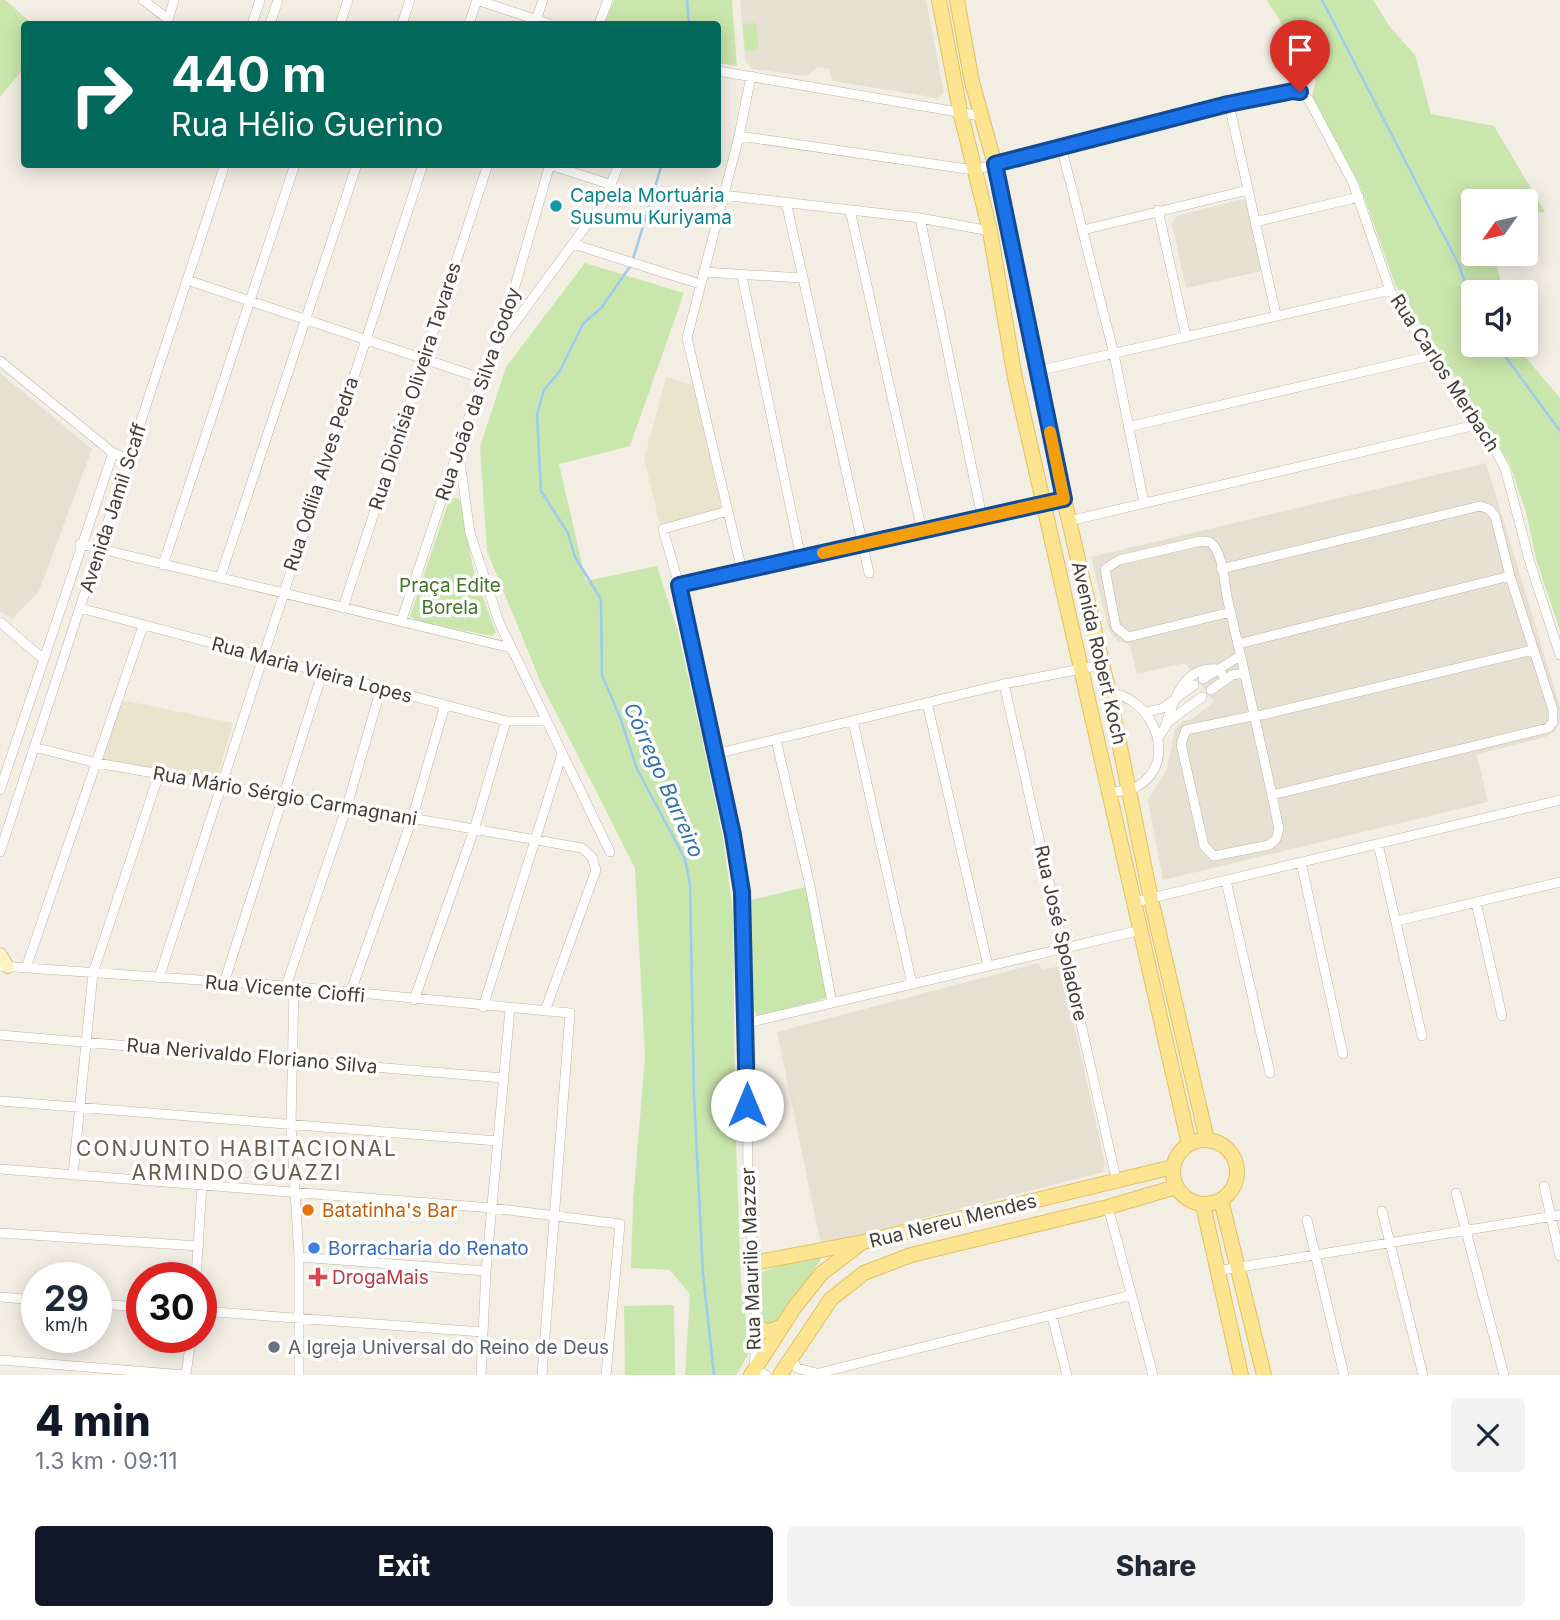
<!DOCTYPE html>
<html lang="en">
<head>
<meta charset="utf-8">
<style>
  :root { --surface:#fff; --page:#f2f2f3; --text:#1f2937; --muted:#747a83; --accent:#111827 }
  body { margin:0; font-family:Inter,sans-serif; background:var(--page); color:var(--text); height:100vh; display:flex; flex-direction:column; font-size:26px; white-space:nowrap }
  * { box-sizing:border-box; margin:0 }
  p { font-size:23px; color:var(--muted) }
  .icon { flex:none; width:38px; height:38px; fill:none; stroke:currentColor; stroke-width:2; stroke-linecap:round; stroke-linejoin:round }
  .map { position:relative; height:1375px; overflow:hidden }
  .side { display:flex; flex-direction:column; background:var(--surface); flex:1 }
  .side>* { flex:none }
  .top-card { position:absolute; left:21px; top:21px; width:700px; height:147px; border-radius:7px; box-shadow:0 4px 18px #0003; background:#00695c; color:#fff; overflow:hidden }
  .needle { width:46px; rotate:236deg }
  .controls { position:absolute; left:1461px; top:189px; display:grid; gap:14px }
  .controls a { display:grid; place-items:center; width:77px; height:77px; border-radius:7px; background:var(--surface); box-shadow:0 4px 18px #0003; font-size:35px }
  .speed { position:absolute; left:21px; top:1262px; display:flex; gap:14px; font-size:35px; font-weight:700; text-align:center }
  .speed>* { display:grid; place-content:center; width:91px; height:91px; border-radius:50%; background:var(--surface); box-shadow:0 4px 18px #0003; line-height:1 }
  .speed small { font-size:18px; font-weight:400 }
  .speed .limit { border:10px solid #d22; background:#fff; color:#111 }
  .pin { position:absolute; display:grid; place-items:center; width:60px; height:60px; color:#fff; margin:-72px -30px; border-radius:50% 50% 50% 0; rotate:-45deg; box-shadow:0 0 7px #0007 }
  .pin .icon { rotate:45deg }
  .me { position:absolute; width:77px; margin:-38px; rotate:0deg; stroke-linejoin:round; filter:drop-shadow(0 0 5px #0008) }
  .turn { display:flex; align-items:center; gap:24px; height:147px; padding:0 35px; font-size:32px }
  .turn .icon { width:91px; height:91px; stroke-width:2.5 }
  .turn b { display:block; font-size:49px; line-height:60px }
  .round { display:grid; place-items:center; flex:none; width:74px; height:74px; border-radius:7px; background:var(--page) }
  .headline { display:flex; align-items:center; justify-content:space-between; height:119px; padding:0 35px }
  h1 { font-size:42px; font-weight:800; line-height:52px; color:var(--accent) }
  .primary-button { display:flex; gap:14px; margin-top:auto; padding:14px 35px }
  .primary-button a { flex:1; height:80px; border-radius:7px; background:var(--accent); color:#fff; font-size:28px; font-weight:800; line-height:80px; text-align:center }
  .primary-button a+a { background:var(--page); color:var(--text) }
  .map>svg:first-child { display:block }
  .residential { fill:#e5e0d2 }
  .education { fill:#ebe4cd }
  .green { fill:#c9e6ac }
  .lines { fill:none; stroke-linecap:round; stroke-linejoin:round }
  .stream { stroke:#9fcaef; stroke-width:2.5 }
  .street-casing { stroke:#bdb6a6; stroke-width:10 }
  .secondary-casing { stroke:#d1c494; stroke-width:14 }
  .primary-casing { stroke:#e1c262; stroke-width:16 }
  .street { stroke:#fff; stroke-width:9 }
  .secondary { stroke:#fef3c1; stroke-width:12 }
  .primary { stroke:#fde491; stroke-width:14 }
  .route-casing { stroke:#114b97; stroke-width:18 }
  .route { stroke:#1a73e8; stroke-width:12 }
  .slow { stroke:#f59e0b; stroke-width:12 }
  .culture-dot { fill:#0f9aa8; stroke:#fff; stroke-width:2.5 }
  .food-dot { fill:#e8710a; stroke:#fff; stroke-width:2.5 }
  .shop-dot { fill:#3f7fe0; stroke:#fff; stroke-width:2.5 }
  .health-dot { fill:#e0444e; stroke:#fff; stroke-width:2.5 }
  .worship-dot { fill:#6b7280; stroke:#fff; stroke-width:2.5 }
  .labels { text-anchor:middle; dominant-baseline:central; stroke-width:7; stroke-linejoin:round; paint-order:stroke }
  .culture-label { font-size:19px; fill:#0d838f; stroke:#fff; text-anchor:start }
  .street-label { font-size:19px; fill:#433e34; stroke:#fff }
  .park-label { font-size:19px; fill:#417428; stroke:#fff }
  .food-label { font-size:19px; fill:#c56008; stroke:#fff; text-anchor:start }
  .shop-label { font-size:19px; fill:#366cbe; stroke:#fff; text-anchor:start }
  .health-label { font-size:19px; fill:#be3a42; stroke:#fff; text-anchor:start }
  .worship-label { font-size:19px; fill:#5b616d; stroke:#fff; text-anchor:start }
  .water-label { font-size:21px; font-style:italic; fill:#2f70ad; stroke:#fff }
  .neighbourhood-label { font-size:21px; letter-spacing:2px; fill:#665d4b; stroke:#fff }
</style>
</head>
<body>
<div class="map">
<svg width="1560" height="1375" viewBox="0 0 1560 1375">
  <rect width="100%" height="100%" fill="#f2eee4"/>
  <path class="residential" d="M740,0H926L944,93L938,98L833,81L829,69L818,67L806,76L752,69L745,60Z
    M1244,199L1248,204L1262,271L1186,288L1172,224L1177,216Z
    M0,373L92,449L39,591L13,618L0,612Z
    M1486,463L1560,707V722L1555,731L1545,737L1477,754L1488,802L1163,880L1148,800L1167,769L1175,729L1183,721L1192,719L1214,702L1185,663L1137,674L1130,645L1118,641L1109,631L1091,557Z
    M1039,963L1042,970L1061,966L1105,1163L1103,1172L823,1244L820,1240L777,1032Z"/>
  <path class="education" d="M666,377L693,385L722,509L660,525L644,459Z
    M122,700L233,723L217,778L100,760Z"/>
  <path class="green" d="M0,0H5L33,24H24V68L0,97Z
    M614,0H732L737,66L718,63V24H605Z
    M1267,0H1373L1390,27L1415,55L1431,114L1494,126L1545,212L1526,214V201H1474V254H1494L1503,292H1474V345H1515L1560,398V630L1537,562L1526,512L1510,464L1395,284L1359,183L1312,96L1316,80Z
    M756,23L759,50L745,51L743,24Z
    M585,263L684,293L630,446L559,464L586,581L657,566L678,632L702,739L723,839L733,912L735,1118L741,1281L750,1351L736,1375H685L690,1294L670,1270L631,1268L633,1203L645,1057L635,868L541,683L487,551L480,447L506,367Z
    M450,498H458L461,503L474,573L496,633L492,636L417,621L410,616Z
    M810,886L828,998L757,1016L753,1008L751,900Z
    M813,1255L821,1259L781,1320L762,1326L761,1272Z
    M674,1305L675,1375H625L624,1306Z"/>
  <g class="lines">
    <path class="stream" d="M687,0L689,24
      M1322,0L1459,265L1474,309
      M633,259L662,164
      M631,265L602,307L583,324L560,371L544,390L537,415L541,491L568,533L575,557L601,599L602,675L621,720L637,769L685,859L690,884L694,1096L703,1273L714,1375
      M1497,345L1560,431"/>
    <defs>
      <path id="street" d="M143,0L168,19
        M477,0L549,24
        M167,23L174,0
        M535,23L543,0
        M252,24L260,0
        M270,24L278,0
        M340,24L348,0
        M402,24L410,0
        M469,24L477,0
        M599,24L608,0
        M718,71L981,116
        M1229,104L1276,315
        M739,136L974,170L1229,104L1293,91L1300,92L1309,100L1353,183L1390,290L1430,356L1486,433L1505,468L1530,563L1560,655
        M1061,146L1114,354L1144,503
        M550,165L612,185
        M722,195L920,218L990,231
        M786,202L869,573
        M850,210L922,531
        M1158,210L1186,336
        M920,218L982,517
        M1255,222L1359,197
        M1083,230L1248,190
        M573,244L700,284
        M703,272L803,278
        M742,276L801,558
        M187,280L484,379
        M502,340L605,200L619,164
        M0,361L113,453L129,459
        M1037,371L1390,290
        M1128,427L1430,356
        M459,455L470,533L499,622L610,852
        M728,511L663,529L679,585L733,835L742,892L747,1023L748,1187L757,1326L754,1369L766,1375
        M1069,521L1480,424
        M80,544L511,648
        M163,565L295,164
        M1221,569L1480,506L1489,509L1495,516L1510,576L1553,710V722L1548,728L1272,795
        M742,571L687,338L739,136L751,76
        M220,578L357,164
        M679,585L1064,499
        M80,608L506,721H547
        M343,608L488,164
        M1231,612L1128,637L1116,627L1105,569L1119,560L1201,541L1210,542C1223,552 1224,581 1227,597C1245,674 1263,751 1279,829L1276,839L1269,845L1214,856L1204,846L1181,744L1186,730L1252,716L1262,715L1533,650
        M0,622L42,658
        M401,622L471,411L498,345L550,164
        M1238,644L1510,576
        M1203,679L1240,656
        M1004,684L1117,1183
        M1211,690L1232,675L1244,673
        M1109,693C1152,696 1180,761 1138,786C1131,791 1121,791 1112,792
        M927,703L988,966
        M1147,712L1163,708L1194,685
        M853,721L912,984
        M1166,724C1175,697 1184,666 1218,669L1226,679
        M1158,738L1169,721L1202,697
        M776,740L810,886L832,1003
        M34,747L97,763L582,848L592,857L596,870L545,1011
        M715,754L1004,684L1102,665
        M0,790L113,453
        M1378,844L1422,1036
        M0,852L225,164
        M1301,862L1343,1054
        M1226,881L1270,1073
        M1135,902L1560,800
        M1476,902L1502,1016
        M1397,921L1560,882
        M0,966L286,986L570,1013L542,1375
        M26,968L143,626
        M159,978L423,164
        M224,983L322,674
        M286,986L347,806L381,688
        M294,987L291,1126L299,1257V1375
        M350,994L412,819L445,705
        M414,1000L474,830L506,721
        M483,1007L562,754
        M747,1023L1141,930
        M0,1035L503,1078
        M0,1101L498,1141
        M0,1169L492,1208L620,1224L606,1375
        M73,1175L93,973L159,774
        M1544,1186L1560,1256
        M1456,1193L1504,1375
        M1108,1207L1153,1375
        M1382,1211L1423,1375
        M1307,1220L1344,1375
        M0,1233L199,1246
        M299,1257L486,1271
        M1216,1271L1560,1215
        M196,1278L202,1185
        M0,1297L37,1300
        M96,1304L142,1307
        M201,1311L483,1332
        M1052,1316L1067,1375
        M791,1358L797,1368L816,1373
        M0,1360L185,1375
        M186,1375L191,1337
        M481,1375L486,1271L510,1009
        M811,1375L1131,1295"/>
      <path id="secondary" d="M0,954L8,967"/>
      <path id="primary" d="M939,0L960,111L990,231L1015,378L1189,1144
        M957,0L972,82L995,165L1064,499L1109,693L1151,899L1207,1140
        M1173 1172a32 32 0 1 1 64 0a32 32 0 1 1-64 0Z
        M1221,1200L1264,1375
        M1203,1205L1241,1375
        M754,1263L863,1242L1173,1167
        M757,1326C766,1334 772,1331 782,1326
        M751,1375L794,1308L822,1273L860,1244
        M780,1375L831,1299L864,1273L911,1255L1108,1207L1176,1187"/>
    </defs>
    <use href="#street" class="street-casing"/>
    <use href="#secondary" class="secondary-casing"/>
    <use href="#primary" class="primary-casing"/>
    <use href="#street" class="street"/>
    <use href="#secondary" class="secondary"/>
    <use href="#primary" class="primary"/>
  </g>
  <g class="lines">
    <defs>
      <path id="route" d="M747,1105L742,892L733,835L679,585L1064,499L995,164L1228,104L1293,91L1300,92"/>
    </defs>
    <use href="#route" class="route-casing"/>
    <use href="#route" class="route"/>
    <path class="slow" d="M823,553L1064,499L1050,432"/>
  </g>
  <circle class="culture-dot" cx="556" cy="206" r="7"/>
  <circle class="food-dot" cx="308" cy="1210" r="7"/>
  <circle class="shop-dot" cx="314" cy="1248" r="7"/>
  <path class="health-dot" d="M314.5 1266.5h7v7h7v7h-7v7h-7v-7h-7v-7h7z"/>
  <circle class="worship-dot" cx="274" cy="1347" r="7"/>
  <g class="labels">
    <g class="culture-label">
      <text x="570" y="195">Capela Mortuária<tspan x="570" dy="22">Susumu Kuriyama</tspan></text>
    </g>
    <g class="street-label">
      <text transform="translate(1445 373) rotate(57)">Rua Carlos Merbach</text>
      <text transform="translate(415 386) rotate(-72)">Rua Dionísia Oliveira Tavares</text>
      <text transform="translate(478 394) rotate(-71)">Rua João da Silva Godoy</text>
      <text transform="translate(321 474) rotate(-72)">Rua Odília Alves Pedra</text>
      <text transform="translate(113 508) rotate(-72)">Avenida Jamil Scaff</text>
      <text transform="translate(1099 653) rotate(77)">Avenida Robert Koch</text>
      <text transform="translate(312 670) rotate(15)">Rua Maria Vieira Lopes</text>
      <text transform="translate(285 796) rotate(10)">Rua Mário Sérgio Carmagnani</text>
      <text transform="translate(1061 933) rotate(77)">Rua José Spoladore</text>
      <text transform="translate(285 989) rotate(5)">Rua Vicente Cioffi</text>
      <text transform="translate(252 1056) rotate(5)">Rua Nerivaldo Floriano Silva</text>
      <text transform="translate(953 1221) rotate(-14)">Rua Nereu Mendes</text>
      <text transform="translate(751 1259) rotate(-92)">Rua Maurilio Mazzer</text>
    </g>
    <g class="park-label">
      <text x="450" y="585">Praça Edite<tspan x="450" dy="22">Borela</tspan></text>
    </g>
    <g class="food-label">
      <text x="322" y="1210">Batatinha's Bar</text>
    </g>
    <g class="shop-label">
      <text x="328" y="1248">Borracharia do Renato</text>
    </g>
    <g class="health-label">
      <text x="332" y="1277">DrogaMais</text>
    </g>
    <g class="worship-label">
      <text x="288" y="1347">A Igreja Universal do Reino de Deus</text>
    </g>
    <g class="water-label">
      <text transform="translate(664 780) rotate(66)">Córrego Barreiro</text>
    </g>
    <g class="neighbourhood-label">
      <text x="237" y="1148">CONJUNTO HABITACIONAL<tspan x="237" dy="24">ARMINDO GUAZZI</tspan></text>
    </g>
  </g>
</svg>
<div class="controls">
<a><svg class="needle" viewBox="-14 -14 28 28"><path d="M0-13l5 13h-10z" fill="#e53935"/><path d="M0 13l5-13h-10z" fill="#747a83"/></svg></a>
<a><svg class="icon" aria-label="sound" viewBox="0 0 24 24"><path d="M4 9h4l5-4v14l-5-4H4zM17 9q2 3 0 6"/></svg></a>
</div>
<div class="speed"><div>29<small>km/h</small></div><div class="limit">30</div></div>
<div class="pin" style="left:1300px;top:92px;background:#d93025"><svg class="icon" aria-label="arrive" viewBox="0 0 24 24"><path d="M6 21V4h12l-3 4 3 4H6"/></svg></div>
<svg class="me" style="left:747px;top:1105px" viewBox="-20 -20 40 40"><circle r="19" fill="#fff"/><path d="M0-13L10 11 0 6-10 11z" fill="#1a73e8"/></svg>
<div class="top-card">
<div class="turn"><svg class="icon" aria-label="right" viewBox="0 0 24 24"><path d="M7 20v-9h11M14 6l5 5-5 5"/></svg><div><b>440 m</b>Rua Hélio Guerino</div></div>
</div>
</div>
<section class="side">
<div class="headline"><div><h1>4 min</h1><p>1.3 km · 09:11</p></div><a class="round"><svg class="icon" aria-label="close" viewBox="0 0 24 24"><path d="M6 6l12 12M18 6L6 18"/></svg></a></div>
<div class="primary-button"><a>Exit</a><a>Share</a></div>
</section>
</body>
</html>
